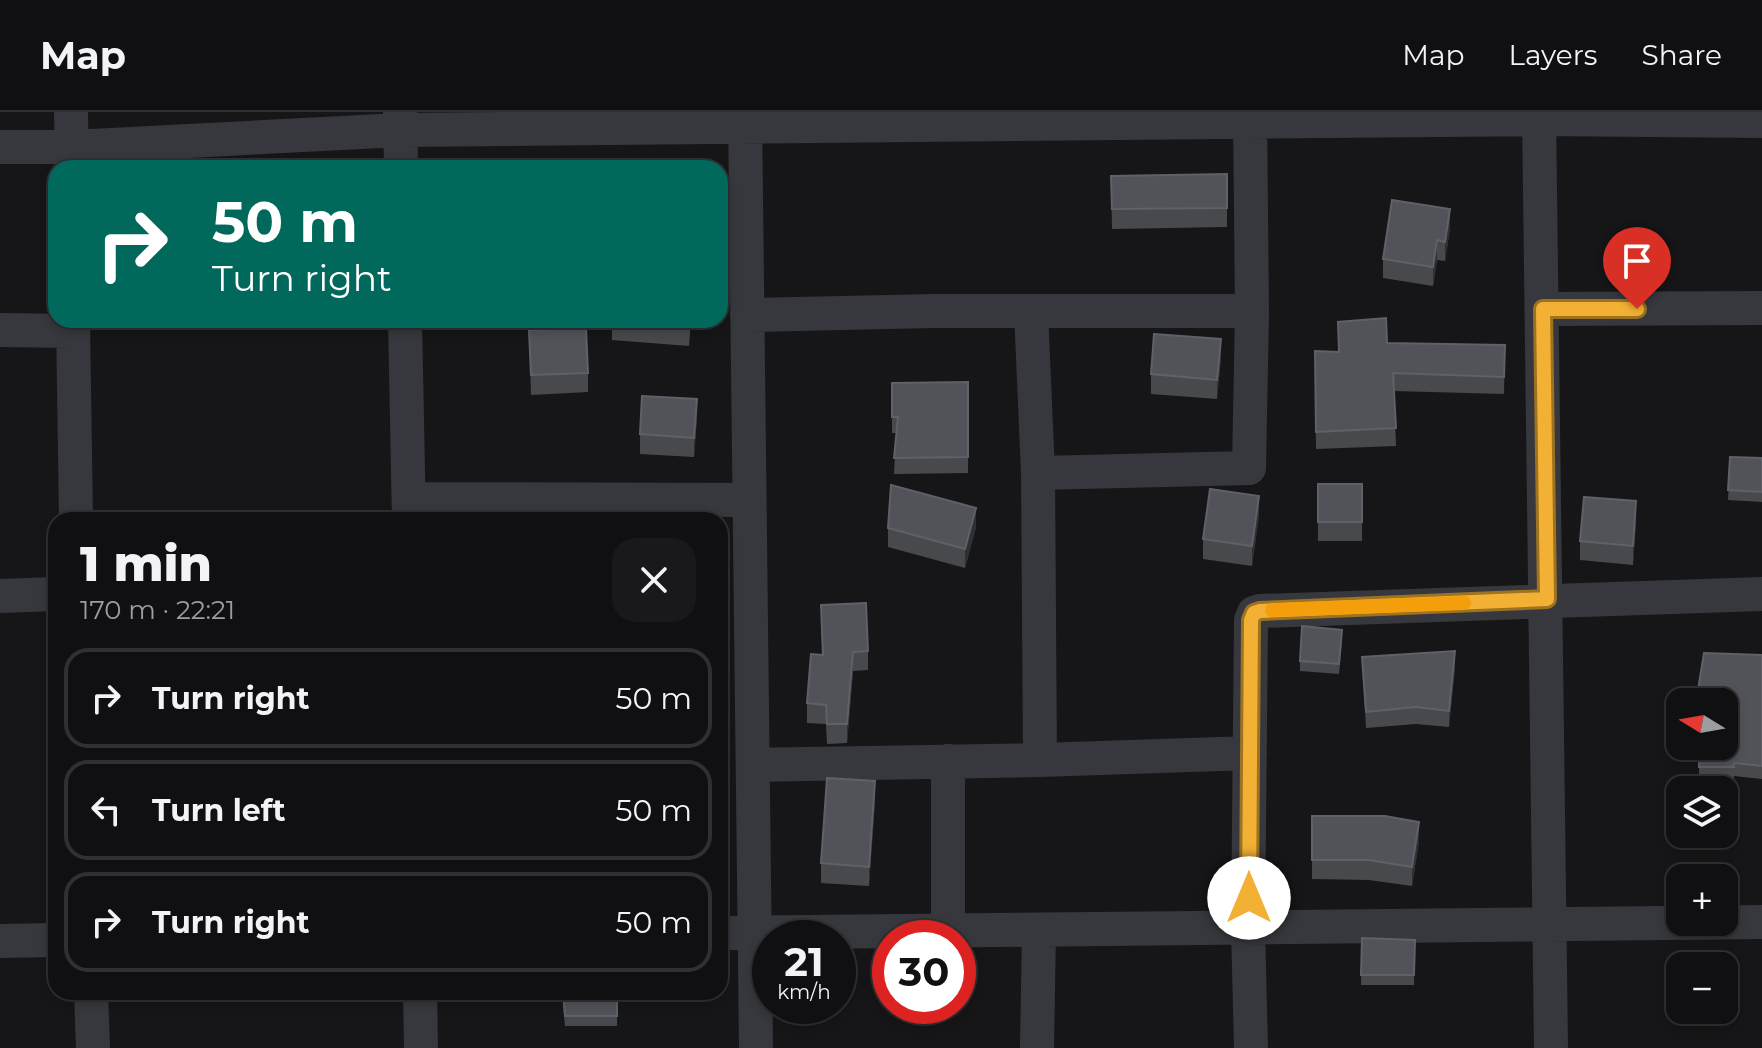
<!DOCTYPE html>
<html lang="en">
<head>
<meta charset="utf-8">
<style>
  :root { --surface:#101012; --page:#19191b; --text:#f1f3f6; --muted:#9c9d9f; --line:#303032 }
  body { margin:0; font-family:Montserrat,sans-serif; background:var(--page); color:var(--text); height:100vh; display:flex; flex-direction:column; font-size:30px; white-space:nowrap }
  * { box-sizing:border-box; margin:0 }
  p { font-size:26px; color:var(--muted) }
  .icon { flex:none; width:44px; height:44px; fill:none; stroke:currentColor; stroke-width:2; stroke-linecap:round; stroke-linejoin:round }
  .map { position:relative; flex:1; overflow:hidden }
  .details { position:absolute; left:48px; top:400px; width:680px; height:488px; display:flex; flex-direction:column; background:var(--surface); border-radius:24px; box-shadow:0 4px 12px #0003,0 0 0 2px var(--line) }
  .details>* { flex:none }
  .hud { position:absolute; left:48px; top:48px; width:680px; height:168px; border-radius:24px; box-shadow:0 4px 12px #0003,0 0 0 2px var(--line); background:#00695c; color:#fff; overflow:hidden }
  .needle { width:52px; rotate:281deg }
  .tools { position:absolute; left:1666px; top:576px; display:grid; gap:16px }
  .tools a { display:grid; place-items:center; width:72px; height:72px; border-radius:16px; background:var(--surface); box-shadow:0 4px 12px #0003,0 0 0 2px var(--line); font-size:40px }
  .speed { position:absolute; left:752px; top:808px; display:flex; gap:16px; font-size:40px; font-weight:700; text-align:center }
  .speed>* { display:grid; place-content:center; width:104px; height:104px; border-radius:50%; background:var(--surface); box-shadow:0 4px 12px #0003,0 0 0 2px var(--line); line-height:1 }
  .speed small { font-size:20px; font-weight:400 }
  .speed .limit { border:12px solid #d22; background:#fff; color:#111 }
  .pin { position:absolute; display:grid; place-items:center; width:68px; height:68px; color:#fff; margin:-82px -34px; border-radius:50% 50% 50% 0; rotate:-45deg; box-shadow:0 0 8px #0007 }
  .pin .icon { rotate:45deg }
  .me { position:absolute; width:88px; margin:-44px; rotate:0deg; stroke-linejoin:round; filter:drop-shadow(0 0 6px #0008) }
  .turn { display:flex; align-items:center; gap:28px; height:168px; padding:0 32px; font-size:36px }
  .turn .icon { width:104px; height:104px; stroke-width:2.5 }
  .turn b { display:block; font-size:56px; line-height:68px }
  .round { display:grid; place-items:center; flex:none; width:84px; height:84px; border-radius:24px; background:var(--page) }
  .overview { display:flex; align-items:center; justify-content:space-between; height:136px; padding:0 32px }
  h1 { font-size:48px; font-weight:800; line-height:60px }
  ul { padding:0; list-style:none }
  li { display:flex; align-items:center; gap:24px; height:100px; margin:0 16px 12px; padding:0 16px; border:4px solid var(--line); border-radius:24px }
  li div { flex:1 }
  li b { display:block; font-size:30px }
  li em { font-style:normal }
  header { display:flex; align-items:center; gap:48px; box-sizing:border-box; height:112px; padding:0 40px; background:var(--surface); border-bottom:2px solid var(--line) }
  header strong { font-size:38px }
  nav { display:flex; gap:44px; margin-inline-start:auto; font-size:28px }
  .map>svg:first-child { display:block }
  .lines { fill:none; stroke-linecap:round; stroke-linejoin:round }
  .street { stroke:#37383d; stroke-width:34 }
  .wall { fill:#47494d }
  .shaded-wall { fill:#2f3033 }
  .building { fill:#525359; stroke:#5f6168; stroke-width:2 }
  .route-casing { stroke:#9d7322; stroke-width:20 }
  .route { stroke:#f2b134; stroke-width:14 }
  .slow { stroke:#f59e0b; stroke-width:14 }
</style>
</head>
<body>
<header>
<strong>Map</strong>
<nav><a>Map</a><a>Layers</a><a>Share</a></nav>
</header>
<div class="map">
<svg width="1762" height="936" viewBox="0 0 1762 936">
  <rect width="100%" height="100%" fill="#161618"/>
  <g class="lines">
    <path class="street" d="M71,0L72,56
      M400,0L401,56
      M745,0L756,936
      M1539,0L1551,936
      M0,35H72L401,18L1539,7L1762,9
      M1543,197L1762,196
      M1031,199L1038,361L1040,648
      M747,203L934,199H1252
      M73,208L76,408
      M405,208L409,408
      M0,218L73,219
      M1038,361L1249,356L1252,199L1250,0
      M409,387L749,388
      M0,484L56,482
      M753,653L1040,648L1250,641
      M948,819V649
      M720,821L1762,810
      M0,829L56,828
      M91,880L93,936
      M420,880L421,936
      M1037,936L1039,818
      M1251,936L1248,815L1251,508L1254,501L1260,499L1762,482"/>
  </g>
  <path class="wall" d="M1227,62V115L1112,117L1111,64Z
    M1450,117L1445,149L1437,148L1433,174L1383,166V147Z
    M612,208H691L689,234L612,228Z
    M1338,210L1387,231L1505,233L1504,282L1394,279L1396,334L1316,337L1315,239L1338,240Z
    M529,218L588,261V280L531,283Z
    M1221,246L1217,287L1151,282V262Z
    M968,270V361L894,362L896,321H892V271Z
    M697,306L694,345L640,342V322Z
    M1730,345L1762,346V390L1728,388Z
    M1318,372H1362V429H1318Z
    M1259,403L1252,454L1203,447V427Z
    M1636,409L1633,453L1580,448V429Z
    M976,415L965,456L888,435V416Z
    M821,493L868,539V558L853,559L847,631L827,632L826,612L807,611V591L822,543Z
    M1342,528L1339,562L1300,559V549Z
    M1762,543V667L1734,664V668H1699V634Z
    M1362,545L1455,555L1449,615L1416,612L1366,616Z
    M875,689L869,774L821,771V751Z
    M1312,704L1419,729L1412,774L1369,768L1312,767Z
    M1362,826L1415,828L1414,873H1361Z
    M562,880H617V914H565Z"/>
  <path class="shaded-wall" d="M1450,97V117L1445,149V130Z
    M1437,128V148L1433,174V155Z
    M1221,227V246L1217,287V268Z
    M697,287V306L694,345V326Z
    M1259,384V403L1252,454V434Z
    M1636,389V409L1633,453V434Z
    M976,396V415L965,456V437Z
    M1455,539V555L1449,615V599Z
    M853,540V559L847,631V612Z
    M875,669V689L869,774V755Z
    M1419,710V729L1412,774V755Z"/>
  <path class="building" d="M1227,62V96L1112,97L1111,64Z
    M1392,88L1450,97L1445,130L1437,128L1433,155L1383,147Z
    M1386,206L1387,231L1505,233L1504,265L1393,261L1396,316L1316,320L1315,239L1339,240L1338,210Z
    M612,208H689V214L612,209Z
    M586,216L588,261L531,263L529,218Z
    M1154,222L1221,227L1217,268L1151,262Z
    M968,270V345L894,346L898,305H892V271Z
    M642,284L697,287L694,326L640,322Z
    M1730,345L1762,346V380L1728,378Z
    M1318,372H1362V410H1318Z
    M891,373L976,396L965,437L888,416Z
    M1210,377L1259,384L1252,434L1203,427Z
    M1584,385L1636,389L1633,434L1580,429Z
    M866,491L868,539L853,540L847,612H827L826,593L807,591L811,542L823,543L821,493Z
    M1302,514L1342,518L1339,552L1300,549Z
    M1455,539L1449,599L1416,595L1366,600L1362,545Z
    M1704,541L1762,543V654L1734,651V655H1699V634H1724V590H1696Z
    M827,666L875,669L869,755L821,751Z
    M1312,704H1385L1419,710L1412,755L1369,748H1312Z
    M1362,826L1415,828L1414,863H1361Z
    M563,880H617V904H565Z"/>
  <g class="lines">
    <defs>
      <path id="route" d="M1249,786L1251,508L1254,501L1260,499L1547,487L1543,197H1637"/>
    </defs>
    <use href="#route" class="route-casing"/>
    <use href="#route" class="route"/>
    <path class="slow" d="M1272,498L1464,491"/>
  </g>
</svg>
<div class="tools">
<a><svg class="needle" viewBox="-14 -14 28 28"><path d="M0-13l5 13h-10z" fill="#e53935"/><path d="M0 13l5-13h-10z" fill="#9c9d9f"/></svg></a>
<a><svg class="icon" aria-label="layers" viewBox="0 0 24 24"><path d="M12 4l9 5-9 5-9-5zM3 14l9 5 9-5"/></svg></a>
<a>+</a>
<a>−</a>
</div>
<div class="speed"><div>21<small>km/h</small></div><div class="limit">30</div></div>
<div class="pin" style="left:1637px;top:197px;background:#d93025"><svg class="icon" aria-label="arrive" viewBox="0 0 24 24"><path d="M6 21V4h12l-3 4 3 4H6"/></svg></div>
<svg class="me" style="left:1249px;top:786px" viewBox="-20 -20 40 40"><circle r="19" fill="#fff"/><path d="M0-13L10 11 0 6-10 11z" fill="#f2b134"/></svg>
<div class="hud">
<div class="turn"><svg class="icon" aria-label="right" viewBox="0 0 24 24"><path d="M7 20v-9h11M14 6l5 5-5 5"/></svg><div><b>50 m</b>Turn right</div></div>
</div>
<section class="details">
<div class="overview"><div><h1>1 min</h1><p>170 m · 22:21</p></div><a class="round"><svg class="icon" aria-label="close" viewBox="0 0 24 24"><path d="M6 6l12 12M18 6L6 18"/></svg></a></div>
<ul>
<li><svg class="icon" aria-label="right" viewBox="0 0 24 24"><path d="M7 20v-9h11M14 6l5 5-5 5"/></svg><div><b>Turn right</b></div><em>50 m</em></li>
<li><svg class="icon" aria-label="left" viewBox="0 0 24 24"><path d="M17 20v-9H6M10 6l-5 5 5 5"/></svg><div><b>Turn left</b></div><em>50 m</em></li>
<li><svg class="icon" aria-label="right" viewBox="0 0 24 24"><path d="M7 20v-9h11M14 6l5 5-5 5"/></svg><div><b>Turn right</b></div><em>50 m</em></li>
</ul>
</section>
</div>
</body>
</html>
